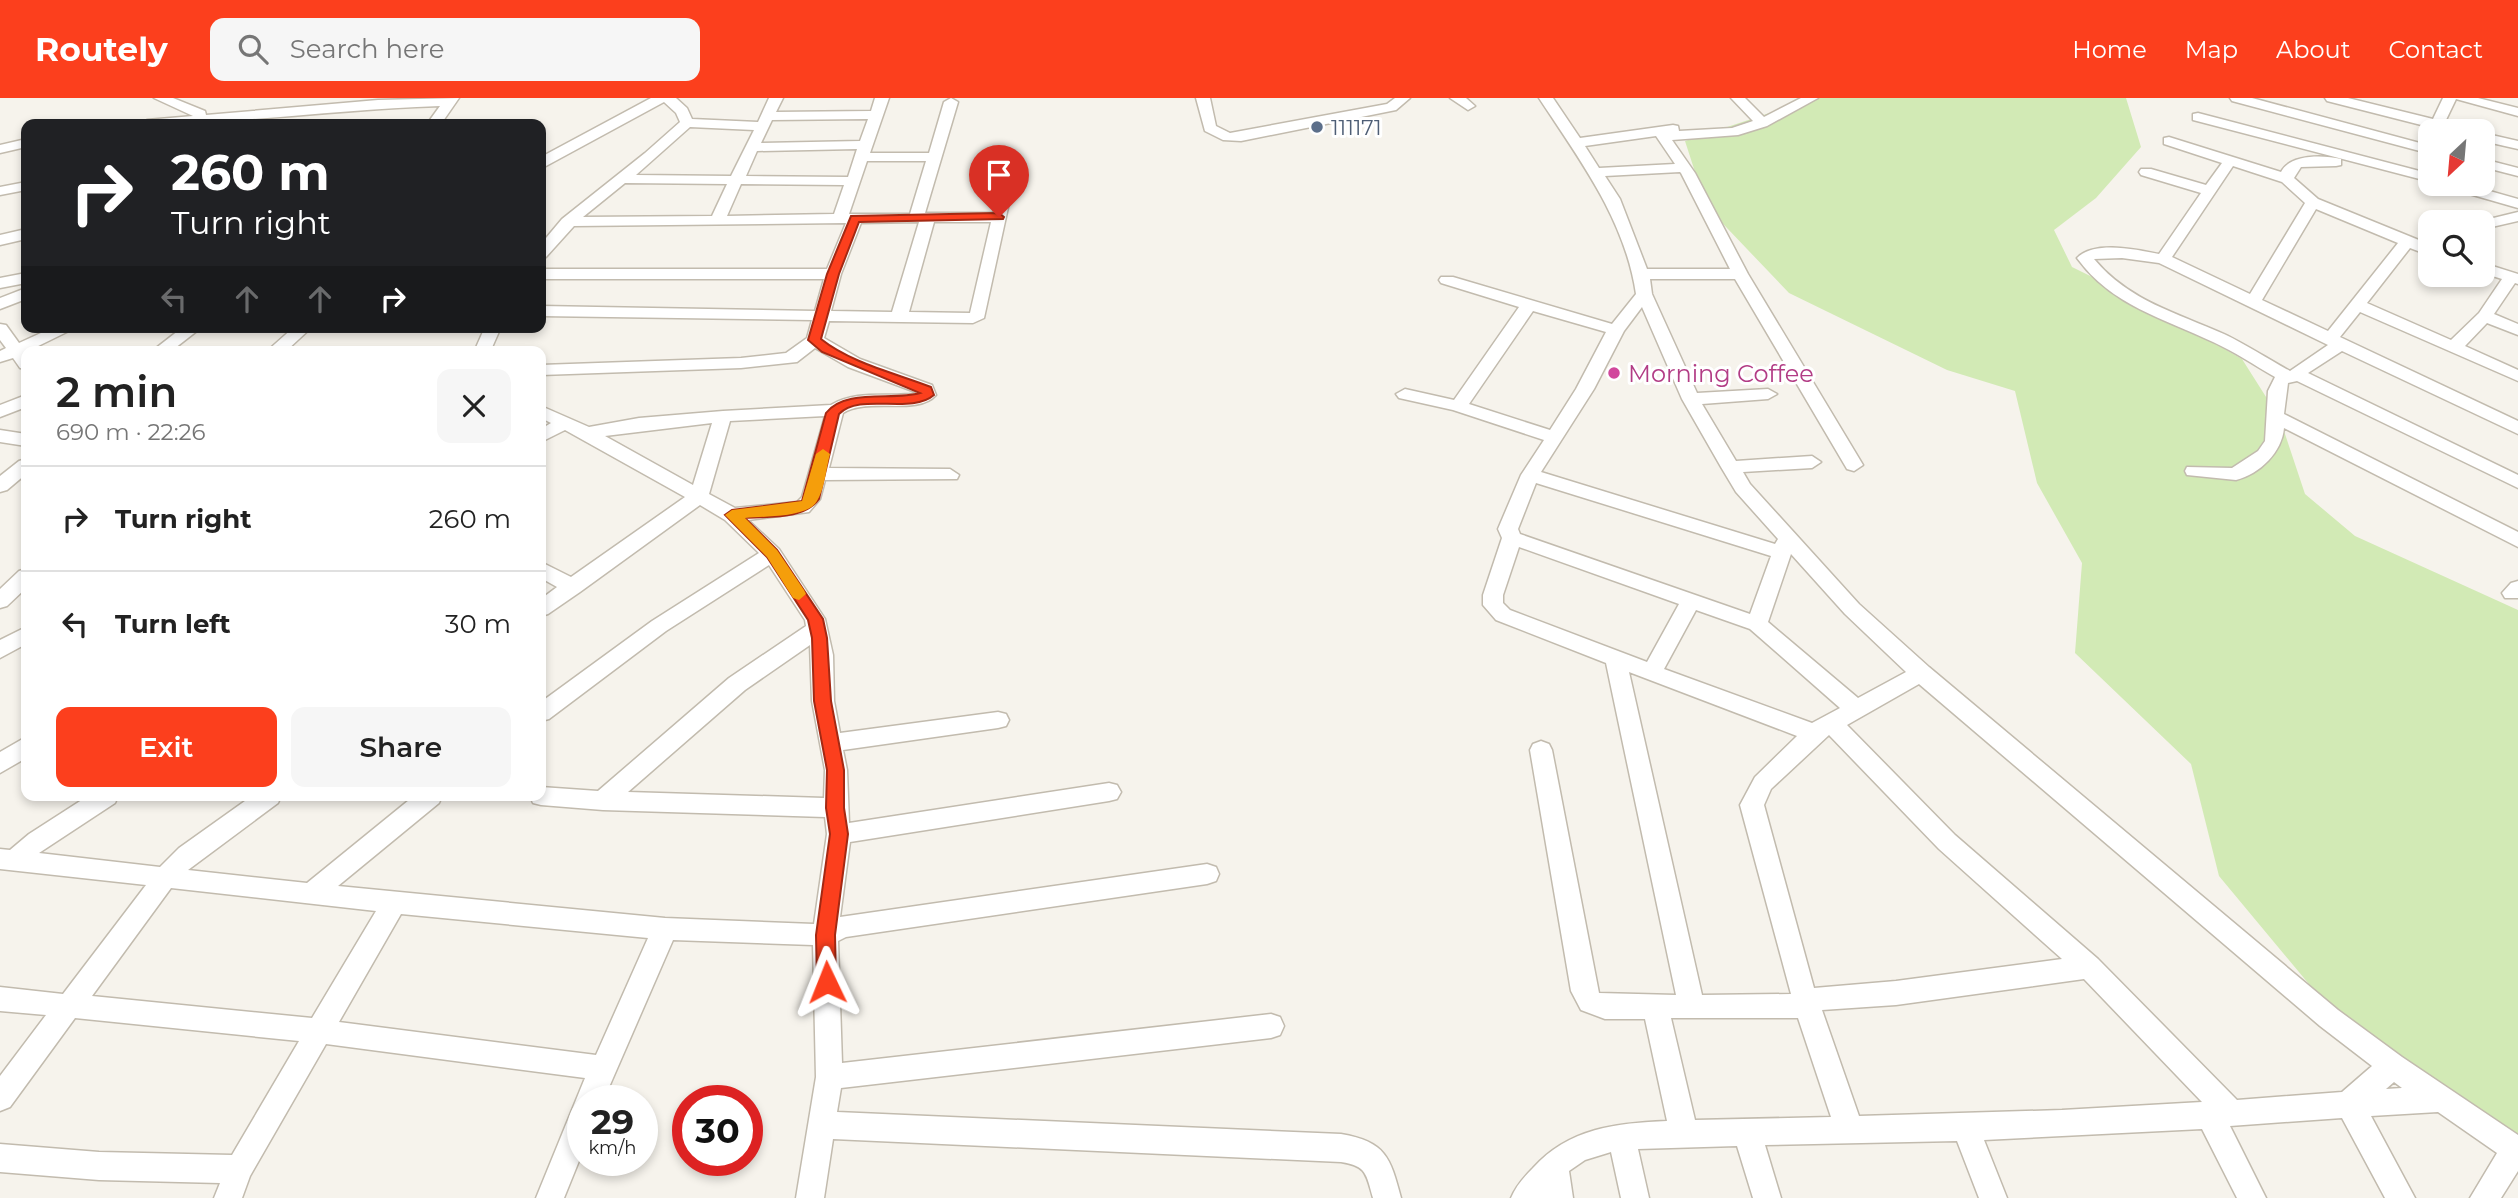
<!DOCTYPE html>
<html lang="en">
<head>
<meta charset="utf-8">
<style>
  :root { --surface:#fff; --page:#f6f6f6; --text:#222; --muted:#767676; --line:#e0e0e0; --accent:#fc3f1d }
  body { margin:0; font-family:Montserrat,sans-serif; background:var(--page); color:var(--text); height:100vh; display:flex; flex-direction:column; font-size:26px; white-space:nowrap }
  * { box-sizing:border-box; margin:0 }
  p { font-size:23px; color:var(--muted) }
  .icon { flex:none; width:38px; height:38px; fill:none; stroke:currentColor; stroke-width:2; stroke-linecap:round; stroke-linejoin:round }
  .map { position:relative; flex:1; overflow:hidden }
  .sheet { position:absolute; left:21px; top:248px; width:525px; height:455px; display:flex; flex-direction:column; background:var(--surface); border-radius:14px; box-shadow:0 4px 10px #0003 }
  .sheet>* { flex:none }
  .banner { position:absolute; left:21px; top:21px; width:525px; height:214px; border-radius:14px; box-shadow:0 4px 10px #0003; background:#202124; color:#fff; overflow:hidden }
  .needle { width:46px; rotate:206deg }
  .fabs { position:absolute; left:2418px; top:21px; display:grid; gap:14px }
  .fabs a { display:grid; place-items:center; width:77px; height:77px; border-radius:14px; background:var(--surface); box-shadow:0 4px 10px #0003; font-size:35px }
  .speed { position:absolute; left:567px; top:987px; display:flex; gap:14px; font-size:35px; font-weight:700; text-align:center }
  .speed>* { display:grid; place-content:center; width:91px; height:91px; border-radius:50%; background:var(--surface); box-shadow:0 4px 10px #0003; line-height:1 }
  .speed small { font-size:18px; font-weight:400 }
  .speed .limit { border:10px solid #d22; background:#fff; color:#111 }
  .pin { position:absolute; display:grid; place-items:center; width:60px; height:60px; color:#fff; margin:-72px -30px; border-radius:50% 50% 50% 0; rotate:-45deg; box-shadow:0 0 7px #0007 }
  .pin .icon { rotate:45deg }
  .me { position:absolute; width:77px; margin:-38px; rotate:358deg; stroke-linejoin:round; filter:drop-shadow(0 0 5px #0008) }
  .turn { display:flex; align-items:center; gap:24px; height:147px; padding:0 35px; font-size:32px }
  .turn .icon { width:91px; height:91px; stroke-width:2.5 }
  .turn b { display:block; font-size:49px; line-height:60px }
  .lanes { display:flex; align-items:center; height:66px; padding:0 35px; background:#0003; justify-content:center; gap:35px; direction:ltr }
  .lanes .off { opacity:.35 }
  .round { display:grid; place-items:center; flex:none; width:74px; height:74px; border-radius:14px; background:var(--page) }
  .headline { display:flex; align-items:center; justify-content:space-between; height:119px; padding:0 35px }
  h1 { font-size:42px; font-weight:600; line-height:52px }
  .primary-button { display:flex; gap:14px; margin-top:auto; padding:14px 35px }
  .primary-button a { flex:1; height:80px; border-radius:14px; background:var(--accent); color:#fff; font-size:28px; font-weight:600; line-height:80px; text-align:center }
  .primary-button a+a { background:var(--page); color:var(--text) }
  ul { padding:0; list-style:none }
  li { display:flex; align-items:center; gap:21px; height:105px; padding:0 35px; border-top:2px solid var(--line) }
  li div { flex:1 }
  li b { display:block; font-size:26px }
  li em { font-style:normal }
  header { display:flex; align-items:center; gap:42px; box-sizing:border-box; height:98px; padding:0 35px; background:var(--accent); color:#fff }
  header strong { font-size:33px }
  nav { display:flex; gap:38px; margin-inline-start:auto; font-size:24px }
  .search { width:490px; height:63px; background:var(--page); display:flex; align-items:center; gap:18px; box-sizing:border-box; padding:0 24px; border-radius:14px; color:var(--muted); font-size:26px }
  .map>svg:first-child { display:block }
  .green { fill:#d2eab5 }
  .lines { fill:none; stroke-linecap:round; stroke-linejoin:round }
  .minor-casing { stroke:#c2bbae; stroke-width:3 }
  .minor { fill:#fff; fill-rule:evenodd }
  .route { fill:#fc3f1d; stroke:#a42913; stroke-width:2 }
  .slow { fill:#f59e0b }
  .service-dot { fill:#5c6f8a; stroke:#fff; stroke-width:2.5 }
  .hotel-dot { fill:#d1479c; stroke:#fff; stroke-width:2.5 }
  .labels { text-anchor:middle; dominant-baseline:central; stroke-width:6; stroke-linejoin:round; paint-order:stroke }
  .far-service-label { font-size:21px; fill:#4e5e75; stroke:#fff; text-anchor:start }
  .hotel-label { font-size:24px; fill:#b23c85; stroke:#fff; text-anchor:start }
</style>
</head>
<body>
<header>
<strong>Routely</strong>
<div class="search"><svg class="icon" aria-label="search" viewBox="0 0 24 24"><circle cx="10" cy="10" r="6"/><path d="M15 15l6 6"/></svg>Search here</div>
<nav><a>Home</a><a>Map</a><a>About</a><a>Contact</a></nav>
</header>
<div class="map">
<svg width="2518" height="1100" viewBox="0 0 2518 1100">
  <rect width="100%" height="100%" fill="#f6f3ec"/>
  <path class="green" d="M1815,0H2126L2141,49L2096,100L2054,132L2072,169L2147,206L2242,261L2280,321L2305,396L2355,438L2518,512V1059L2358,945L2219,778L2191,666L2075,555L2082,465L2037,385L2015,293L1947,272L1789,195L1706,108L1685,43Z"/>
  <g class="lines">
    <defs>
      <path id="minor" d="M154,0H173L205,13L206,17L378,2L459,0L441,26H427L440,8C340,11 240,26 140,26L147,22L193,18Z
        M651,0H676L687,10L692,21L758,24L769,0H783L776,14L871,13L875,0H889L870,55H929L944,4L951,0L958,4L925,115H993L1000,82L1007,78L1014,82L984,220L973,225L829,223L824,240L860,261L932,287L936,297C918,318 868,299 843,315L829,370L950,371L959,377L957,381L825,382L820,401L809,414L748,422L779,451L825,521L833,557L834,603L840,635L998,614L1006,616L1009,622L1006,628L998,630L843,652L847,672L849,725L1109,685L1117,687L1121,694L1117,701L1109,703L850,744L840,819L1207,766L1216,769L1219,776L1216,783L1207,786L846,839L838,843L842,965L1271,916L1280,919L1284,928L1280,937L1271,940L841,990L837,1014L1341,1036C1386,1044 1390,1059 1401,1100H1373C1366,1076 1367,1068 1341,1064L833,1041L824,1100H796L816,979L813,847L673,842L603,1003H583V1053L564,1100H536L585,980L326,946L250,1078L242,1100H214L220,1085L99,1082L0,1074V1046L99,1054L232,1057L299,943L75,920L10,1009L0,1013V978L46,917L0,913V889L63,896L146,787L0,771V751L10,752L29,736L88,698H118L115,705L39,755L160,769L179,750L252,698H281L278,705L188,772L307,785L414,698H442L439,705L338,788L665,820L814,826L827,736L825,719L603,712L541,707L533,705L530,698H541V689L598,693L729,580L806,528L805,522L769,467L666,533L549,621L541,623V604L652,523L759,455L725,422L700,407L580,494L548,516L541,518V501L557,489L541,480V464L571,479L685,399L565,332L541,344V331L551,325L541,320V308L589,329L639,320L723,313L831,307C857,291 890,300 918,295L848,269L815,250L797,264L741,270L541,277V267L741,260L786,255L807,240L812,222L541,218V208L815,213L824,181H541V171H827L846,125L574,128L546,159L541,161V146L562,121L645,55L680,24L676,15L664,4L546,68L541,69V59ZM868,21L860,43L761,45L772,22ZM690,29L754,32L731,78L636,77ZM857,51L848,79L746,78L757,53ZM867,63H926L910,116H849ZM625,85L727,86L712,118L583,119ZM741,86L844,87L834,116L727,118ZM919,124L892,214L831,213L841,176L861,125ZM934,124H991L970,215L909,214ZM825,318L802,399L797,404L735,410L709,396L730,323ZM712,325L693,387L605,338ZM810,547L812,603L825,672L824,700L628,694L745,592ZM171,790L376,813L312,920L92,898ZM401,816L648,840L596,957L339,924Z
        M1196,0H1210L1216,28L1230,35L1387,6L1395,0H1410L1396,12L1241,43L1223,42L1205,33Z
        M1450,0H1466L1475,8L1468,12Z
        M1539,0H1553L1580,40L1673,27L1678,28L1679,33L1732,30L1753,23L1731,0H1745L1764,19L1801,0H1818L1767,28L1738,37L1672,42L1695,75L1748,176L1863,367L1854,373L1847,371L1735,181H1650L1652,196L1697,295L1768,291L1777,296L1768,301L1702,306L1736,363L1812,358L1821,364L1812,370L1743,374L1750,386L1859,506L1929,569L2338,912L2402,959L2518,1037V1073L2501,1100H2470L2497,1055L2438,1014L2371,1018L2415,1100H2385L2342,1020L2230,1028L2266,1100H2237L2202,1031L1984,1042L2007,1100H1979L1957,1043L1765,1047L1781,1100H1753L1737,1048L1638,1051L1649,1100H1621L1611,1054L1585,1062L1569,1073L1573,1100H1511C1516,1088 1524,1079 1533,1070C1569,1030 1617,1025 1667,1023L1645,921H1605L1581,912L1571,893L1530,652L1533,646L1541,643L1549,646L1552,652L1599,895L1676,897L1606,565L1496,522L1483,507V497L1502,440L1498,431L1521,377L1544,342L1453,312L1399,300L1396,296L1405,291L1454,302L1519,209L1441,185L1439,182L1441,179H1453L1612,226L1636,196C1625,121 1579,61 1539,0ZM1656,38L1675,66L1599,70L1585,48ZM1680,74L1681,75L1730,171H1647L1620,101L1605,78ZM1642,209L1682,301L1721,369L1736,394L1778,441L1775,446L1541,374L1594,291L1624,233ZM1533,213L1606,234L1576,291L1550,332L1469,306ZM1536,385L1771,458L1750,516L1520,436L1518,431ZM1519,449L1679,506L1647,564L1510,512L1503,505V497ZM1791,456L1845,516L1906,574L1858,600L1768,524ZM1696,512L1750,531L1840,610L1812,625L1664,571ZM1629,574L1797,638L1755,679L1740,707L1791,896L1702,897ZM1919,586L2320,928L2372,968L2342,994L2237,1002L2098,861L1955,737L1847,627ZM1829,637L1939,751L2062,861L1896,883L1814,890L1764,707L1771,691ZM2084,881L2202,1004L2062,1012L1859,1018L1822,912L1896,907ZM1671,920H1798L1831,1019L1695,1022ZM2394,984L2402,990L2386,991Z
        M2230,0H2252L2431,48V56L2232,3Z
        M2325,0H2348L2433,21L2443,0H2478L2518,10V18L2456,1L2445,24L2470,33L2437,31L2327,3Z
        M2198,15L2431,76V84L2193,22V16Z
        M2483,35L2518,43V51L2483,43Z
        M2169,39L2281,74C2290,56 2323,57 2341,61V67L2336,68L2301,69L2294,80L2318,101L2431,147V158L2410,150L2367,205L2451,242L2479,215L2502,181L2483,175V165L2518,176V186L2515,185L2494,216L2518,226V237L2487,225L2465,248L2518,272V283L2360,214L2340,239L2518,323V336L2342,253L2308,275L2518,377V390L2297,283L2288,285L2284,316L2518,434V449L2284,330C2282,354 2260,376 2236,382L2187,377L2185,373L2187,369L2232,370L2258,353L2265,343L2268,293L2275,279C2254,267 2235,254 2213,244C2163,220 2112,208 2077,160C2095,142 2137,152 2159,156L2201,95L2141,77L2139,74L2141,71H2151L2206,87L2222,65L2164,46V40ZM2233,68L2282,84L2305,105L2250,196L2172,159ZM2316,111L2398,145L2328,233L2262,202ZM2122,160L2159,165L2328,247L2290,273C2268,261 2247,247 2224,236C2177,215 2129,203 2094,161Z
        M26,41V49L0,55V47Z
        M2483,61L2518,70V78L2483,69Z
        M26,84V92L0,97V89Z
        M2443,86H2465L2518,101V110L2445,89Z
        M2518,114V123L2483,131V124H2477Z
        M26,131V141L0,147V137Z
        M26,175V185L0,190V180Z
        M26,190V201L0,211V200Z
        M0,226L6,227L19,245L54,229H77L26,254V271L20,270L13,260L0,264V253L6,250L0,242Z
        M183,229H202L170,254H151Z
        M294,229H312L285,254H266Z
        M485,229H501L490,254H474Z
        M26,297V309L0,319V307Z
        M0,332L26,336V348L0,344Z
        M26,361V376L7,392L0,394V378L19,363Z
        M26,471V490L7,508L0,510V491L19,473Z
        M2518,483V500H2505L2502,495L2511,485Z
        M26,529V546L0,560V542Z
        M26,639V660L0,675V654Z"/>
    </defs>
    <use href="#minor" class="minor-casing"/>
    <use href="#minor" class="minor"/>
  </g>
  <path class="route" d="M999,115L1004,119L1003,121L859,124L839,176L821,241C851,265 895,275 931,289L934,297C911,317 860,294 839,316L819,401C804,422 768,418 745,420L777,452L823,521L827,540L831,603L844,672V710L848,736L835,837L836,884L833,891L827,893L820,891L817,884L816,837L830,736L826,710L827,672L814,603L812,540L808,522L767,459L725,417L732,412L802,403L826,315C845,290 893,303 920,295L822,254L808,242L827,176L851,118Z"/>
  <path class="slow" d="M823,351L830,356C826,370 825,390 817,403C808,420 763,418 745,420L777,452L804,492L806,496L799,502L793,500L767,459L725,417L732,412L802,403L816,356Z"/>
  <circle class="service-dot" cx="1317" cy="29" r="7"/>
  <circle class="hotel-dot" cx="1614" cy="275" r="7"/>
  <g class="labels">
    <g class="far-service-label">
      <text x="1331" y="29">111171</text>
    </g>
    <g class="hotel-label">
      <text x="1628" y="275">Morning Coffee</text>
    </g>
  </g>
</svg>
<div class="fabs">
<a><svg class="needle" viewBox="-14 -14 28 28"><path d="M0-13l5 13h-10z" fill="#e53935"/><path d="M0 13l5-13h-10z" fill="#767676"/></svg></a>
<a><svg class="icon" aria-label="search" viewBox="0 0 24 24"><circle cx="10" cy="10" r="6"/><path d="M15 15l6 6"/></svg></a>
</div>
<div class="speed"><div>29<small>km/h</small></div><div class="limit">30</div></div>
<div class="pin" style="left:999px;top:119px;background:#d93025"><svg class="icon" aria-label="arrive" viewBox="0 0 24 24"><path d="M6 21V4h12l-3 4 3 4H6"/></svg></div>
<svg class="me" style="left:827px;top:884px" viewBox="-20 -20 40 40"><path d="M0-17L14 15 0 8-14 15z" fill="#fc3f1d" stroke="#fff" stroke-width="4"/></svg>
<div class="banner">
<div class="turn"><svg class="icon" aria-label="right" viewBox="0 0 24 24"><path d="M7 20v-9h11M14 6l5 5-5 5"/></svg><div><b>260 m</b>Turn right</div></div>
<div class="lanes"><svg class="icon off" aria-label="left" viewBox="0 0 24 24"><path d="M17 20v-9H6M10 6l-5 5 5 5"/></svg><svg class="icon off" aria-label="ahead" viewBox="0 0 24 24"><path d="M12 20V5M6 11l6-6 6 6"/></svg><svg class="icon off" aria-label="ahead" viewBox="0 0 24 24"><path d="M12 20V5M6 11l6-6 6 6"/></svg><svg class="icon" aria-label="right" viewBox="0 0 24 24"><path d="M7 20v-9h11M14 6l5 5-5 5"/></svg></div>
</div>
<section class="sheet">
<div class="headline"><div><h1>2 min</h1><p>690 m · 22:26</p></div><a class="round"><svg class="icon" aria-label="close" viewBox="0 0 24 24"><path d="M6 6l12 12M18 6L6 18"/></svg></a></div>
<ul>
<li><svg class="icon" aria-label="right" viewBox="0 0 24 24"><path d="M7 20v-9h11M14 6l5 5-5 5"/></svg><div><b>Turn right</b></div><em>260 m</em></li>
<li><svg class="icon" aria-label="left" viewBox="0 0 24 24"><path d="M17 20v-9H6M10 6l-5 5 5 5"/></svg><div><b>Turn left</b></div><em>30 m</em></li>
</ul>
<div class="primary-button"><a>Exit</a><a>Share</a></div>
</section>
</div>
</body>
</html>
